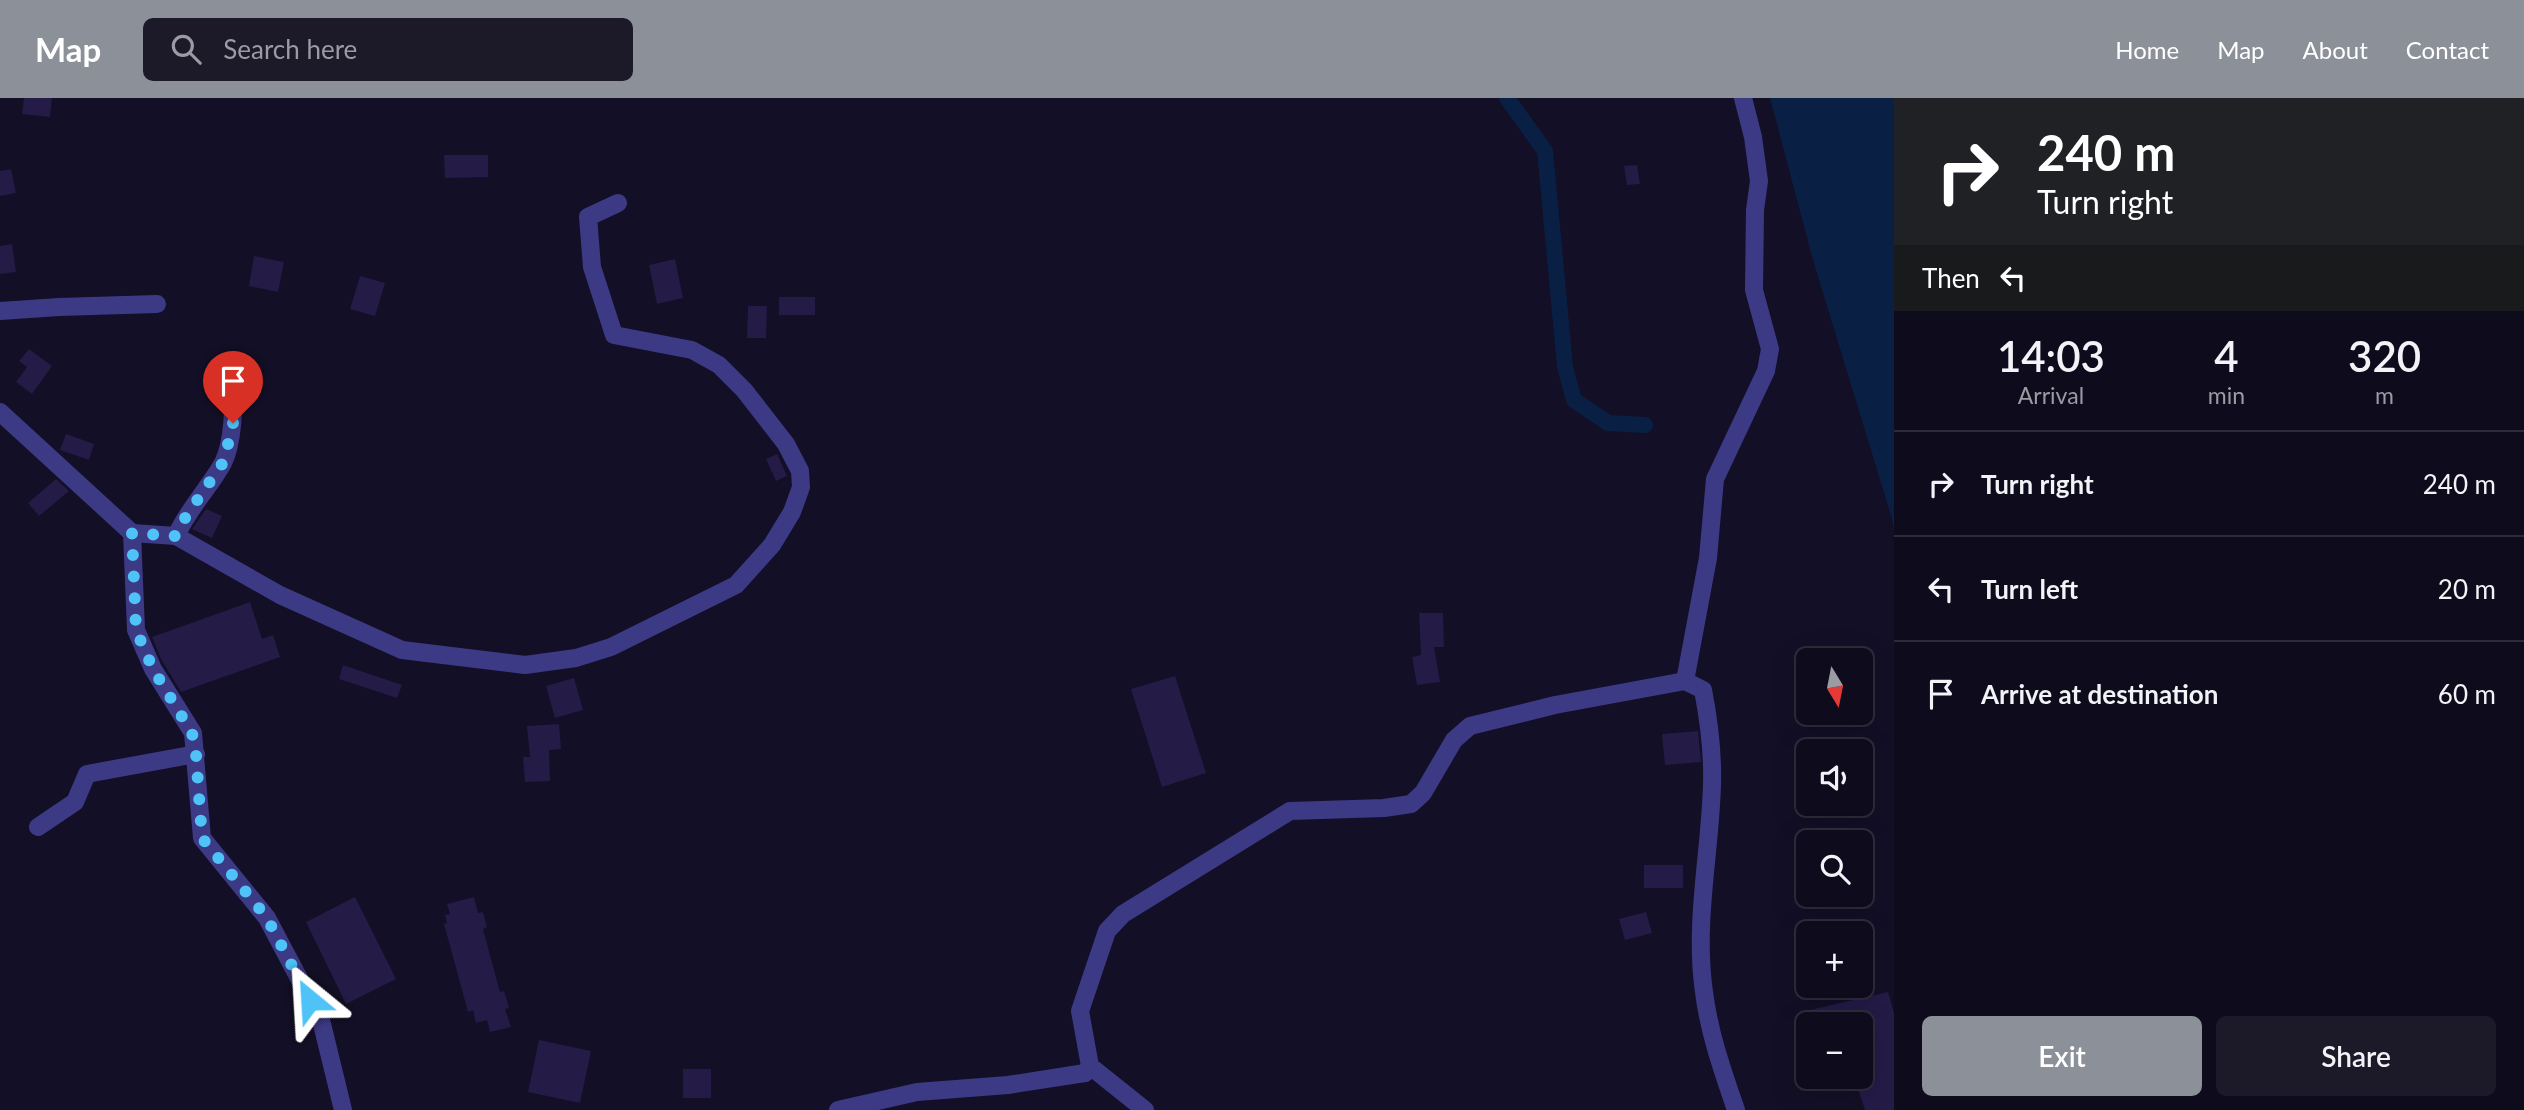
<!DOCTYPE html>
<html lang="en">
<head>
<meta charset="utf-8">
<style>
  :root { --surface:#0e0b1c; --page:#1c1929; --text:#f1f3f6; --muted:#9b9ba3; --line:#2e2b3b; --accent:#8c9099 }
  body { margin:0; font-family:Lato,sans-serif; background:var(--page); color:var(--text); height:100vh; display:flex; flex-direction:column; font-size:26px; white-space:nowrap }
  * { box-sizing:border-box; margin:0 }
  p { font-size:23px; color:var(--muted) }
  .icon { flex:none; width:38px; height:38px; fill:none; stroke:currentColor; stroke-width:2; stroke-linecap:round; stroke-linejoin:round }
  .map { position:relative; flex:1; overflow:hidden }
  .side { display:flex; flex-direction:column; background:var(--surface); width:630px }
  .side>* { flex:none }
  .banner { background:#202124; color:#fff; overflow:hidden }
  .needle { width:46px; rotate:170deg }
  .controls { position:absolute; left:1796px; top:550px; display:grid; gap:14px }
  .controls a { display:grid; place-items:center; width:77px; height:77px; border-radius:10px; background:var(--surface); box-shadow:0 7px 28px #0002,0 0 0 2px var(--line); font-size:35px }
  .pin { position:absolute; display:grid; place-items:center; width:60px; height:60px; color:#fff; margin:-72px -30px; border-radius:50% 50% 50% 0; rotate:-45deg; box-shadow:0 0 7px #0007 }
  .pin .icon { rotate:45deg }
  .me { position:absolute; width:77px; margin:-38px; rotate:333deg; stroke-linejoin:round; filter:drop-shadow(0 0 5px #0008) }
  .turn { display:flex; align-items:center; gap:24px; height:147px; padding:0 28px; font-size:32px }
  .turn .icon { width:91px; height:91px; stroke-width:2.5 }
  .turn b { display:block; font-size:49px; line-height:60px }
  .then { display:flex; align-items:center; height:66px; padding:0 28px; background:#0003; gap:14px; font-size:26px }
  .eta { display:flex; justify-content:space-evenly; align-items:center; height:119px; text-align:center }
  .eta b { font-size:42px; font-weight:600; line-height:49px }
  .button { display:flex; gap:14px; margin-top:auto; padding:14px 28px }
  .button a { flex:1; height:80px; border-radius:10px; background:var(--accent); color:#fff; font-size:28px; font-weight:600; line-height:80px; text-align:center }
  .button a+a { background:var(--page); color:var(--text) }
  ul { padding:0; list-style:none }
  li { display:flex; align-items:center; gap:21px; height:105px; padding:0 28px; border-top:2px solid var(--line) }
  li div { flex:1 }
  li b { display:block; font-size:26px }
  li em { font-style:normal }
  header { display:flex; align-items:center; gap:42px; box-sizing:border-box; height:98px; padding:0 35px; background:var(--accent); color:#fff }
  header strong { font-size:33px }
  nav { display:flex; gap:38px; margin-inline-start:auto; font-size:24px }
  .search { width:490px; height:63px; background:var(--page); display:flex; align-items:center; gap:18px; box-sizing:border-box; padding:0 24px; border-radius:10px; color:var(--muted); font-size:26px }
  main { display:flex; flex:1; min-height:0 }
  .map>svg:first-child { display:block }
  .water { fill:#0a1f44 }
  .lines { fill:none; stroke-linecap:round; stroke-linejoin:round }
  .canal { stroke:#0a1f44; stroke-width:16 }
  .building { fill:#241b47 }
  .minor { stroke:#3d3a85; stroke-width:18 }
  .tertiary { stroke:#3d3a85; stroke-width:18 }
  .route { stroke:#4fc3f7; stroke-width:12; stroke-dasharray:0 21.6 }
</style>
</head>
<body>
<header>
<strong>Map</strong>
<div class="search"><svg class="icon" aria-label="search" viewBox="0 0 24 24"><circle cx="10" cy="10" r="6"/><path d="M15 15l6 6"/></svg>Search here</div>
<nav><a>Home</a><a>Map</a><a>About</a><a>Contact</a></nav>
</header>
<main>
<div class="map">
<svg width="1894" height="1012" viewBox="0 0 1894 1012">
  <rect width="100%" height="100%" fill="#130f26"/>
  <path class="water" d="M1770,0H1894V433L1892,421L1813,162Z"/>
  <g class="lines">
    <path class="canal" d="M1507,0L1545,53L1565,269L1574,302L1608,325L1645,327"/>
  </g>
  <path class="building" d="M24,0H52L50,19L22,16Z
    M444,57H488V79L445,80Z
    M1637,67L1640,86L1627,87L1624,68Z
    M11,71L16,95L0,98V73Z
    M12,146L16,174L0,176V148Z
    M254,158L284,164L278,194L249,188Z
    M675,161L683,200L657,206L649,167Z
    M360,178L385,185L375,218L350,211Z
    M779,199H815V217H779Z
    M748,208H767L766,240H747Z
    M29,251L52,268L32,296L16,284L27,269L19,263Z
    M66,336L94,346L89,362L60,352Z
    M777,356L787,378L776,383L766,361Z
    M56,381L69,393L39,418L28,405Z
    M206,411L222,418L212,440L192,431Z
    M250,504L262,541L273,537L280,559L181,594L161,561L152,539Z
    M1419,515H1443L1444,549H1434L1440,584L1417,587L1412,559L1421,557Z
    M343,567L402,587L397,600L339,581Z
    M1175,578L1206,675L1162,689L1131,591Z
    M574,580L583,612L555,620L546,588Z
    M559,626L561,651L549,652L550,683L525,684L523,659H530L527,628Z
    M1698,633L1701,664L1665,667L1662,636Z
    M1644,767H1683V790H1644Z
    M355,799L396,881L346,906L306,824Z
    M474,799L478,815L483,814L487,829L483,831L500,894L504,893L509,910L505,911L511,929L490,934L487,922L476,925L473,912L468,914L444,826L447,825L445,817L450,816L447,806Z
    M1646,814L1652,835L1625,842L1619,821Z
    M1888,894L1894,915V1012H1865L1854,978H1860V926H1813L1810,912Z
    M539,942L591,953L580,1005L528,994Z
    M683,971H711V1000H683Z"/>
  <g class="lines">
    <path class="minor" d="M0,213L59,209L157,206
      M0,314L132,435L176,438L280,497L402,552L525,567L576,560L611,549L736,487L772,447L792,414L801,389L800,373L786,346L744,292L719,267L692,252L614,237L592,169L588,119L618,105
      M132,435L136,532L153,571L193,635L202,740L267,820L321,922L343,1012
      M176,438C188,411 209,390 223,365C236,339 233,291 234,262
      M1685,583L1708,460L1715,381L1766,273L1770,251L1754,192L1755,112L1759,83L1753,39L1743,0
      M38,729L75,704L87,676L196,656
      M1090,968L1145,1012
      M1085,975L1090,968L1080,913L1107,833L1123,816L1290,713L1384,710L1411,706L1423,695L1454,642L1470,628L1555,607L1685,583L1703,592C1709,623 1713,655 1712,687C1710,756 1694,825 1704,894C1709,935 1723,974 1736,1012"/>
    <path class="tertiary" d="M838,1012L917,994L1008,987L1085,975"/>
  </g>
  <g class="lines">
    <path class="route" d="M233,325L224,363L183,423L176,438L132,435L136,532L153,571L192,635L196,656L202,740L267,820L310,902"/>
  </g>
</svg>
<div class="controls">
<a><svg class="needle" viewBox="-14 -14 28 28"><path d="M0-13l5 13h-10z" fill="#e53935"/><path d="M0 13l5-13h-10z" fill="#9b9ba3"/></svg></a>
<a><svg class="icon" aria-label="sound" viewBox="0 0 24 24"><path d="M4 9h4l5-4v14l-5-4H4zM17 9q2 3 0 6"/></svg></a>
<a><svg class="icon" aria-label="search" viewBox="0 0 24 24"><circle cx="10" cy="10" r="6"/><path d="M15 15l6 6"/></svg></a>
<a>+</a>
<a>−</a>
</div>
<div class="pin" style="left:233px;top:325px;background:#d93025"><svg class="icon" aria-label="arrive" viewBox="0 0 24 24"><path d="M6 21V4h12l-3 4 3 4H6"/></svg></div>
<svg class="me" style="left:310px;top:902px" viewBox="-20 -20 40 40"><path d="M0-17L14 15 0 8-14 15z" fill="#4fc3f7" stroke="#fff" stroke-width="4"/></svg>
</div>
<section class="side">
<div class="banner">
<div class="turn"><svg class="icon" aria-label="right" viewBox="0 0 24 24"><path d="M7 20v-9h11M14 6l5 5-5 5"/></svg><div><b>240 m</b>Turn right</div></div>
<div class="then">Then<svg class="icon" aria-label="left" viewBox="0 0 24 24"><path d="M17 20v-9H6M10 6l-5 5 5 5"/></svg></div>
</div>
<div class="eta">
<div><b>14:03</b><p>Arrival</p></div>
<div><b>4</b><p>min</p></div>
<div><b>320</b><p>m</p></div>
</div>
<ul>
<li><svg class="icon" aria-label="right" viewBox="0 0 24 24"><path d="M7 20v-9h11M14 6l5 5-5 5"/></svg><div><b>Turn right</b></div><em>240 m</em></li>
<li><svg class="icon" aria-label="left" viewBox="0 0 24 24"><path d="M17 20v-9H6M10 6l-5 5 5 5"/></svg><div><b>Turn left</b></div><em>20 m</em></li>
<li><svg class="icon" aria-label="arrive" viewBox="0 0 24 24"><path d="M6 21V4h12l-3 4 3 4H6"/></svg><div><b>Arrive at destination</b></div><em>60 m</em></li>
</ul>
<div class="button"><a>Exit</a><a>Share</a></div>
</section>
</main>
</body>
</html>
